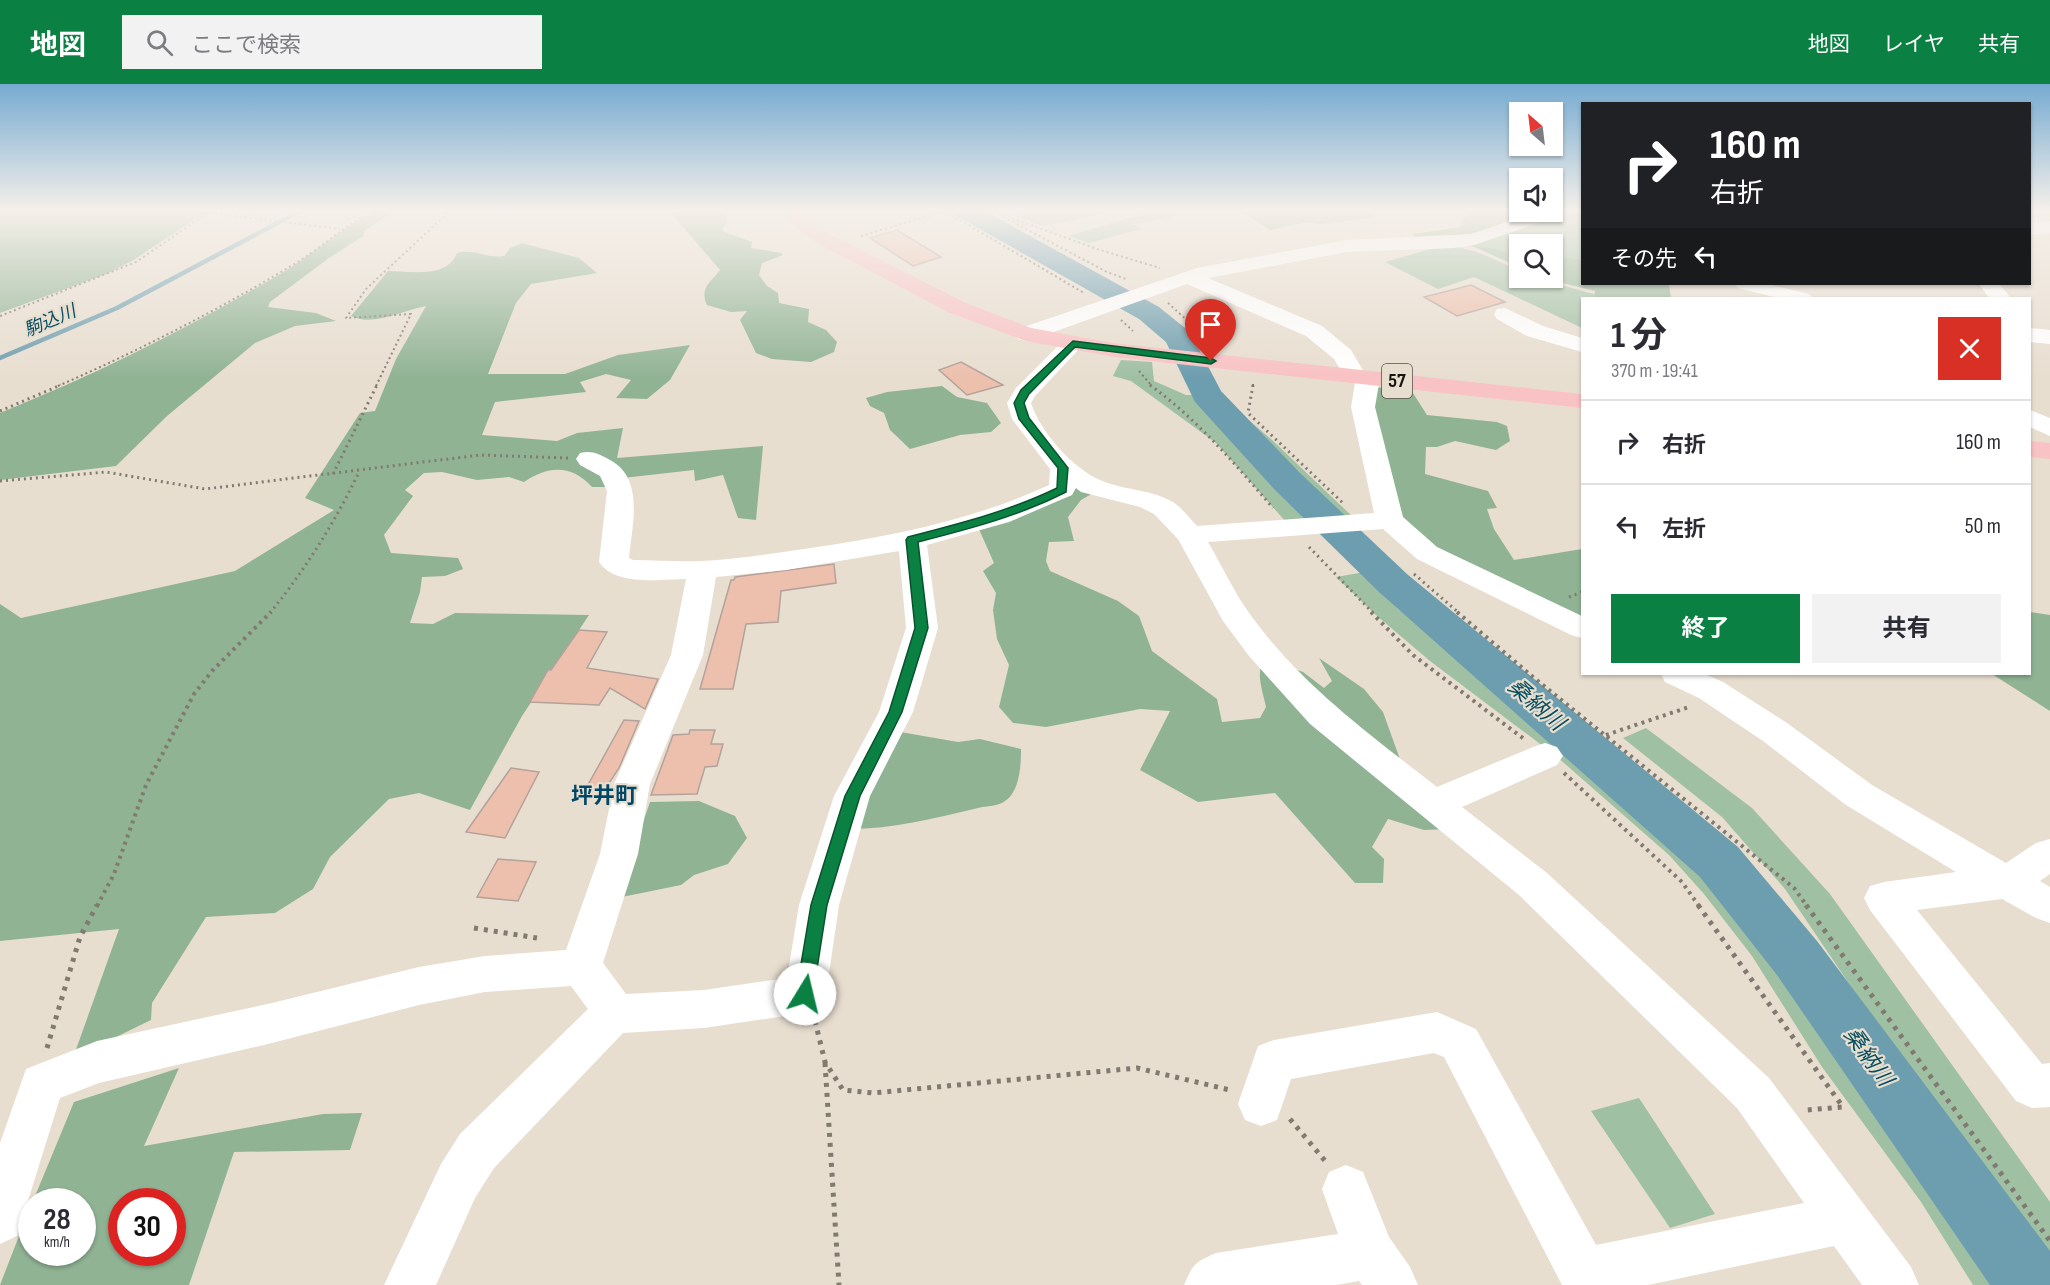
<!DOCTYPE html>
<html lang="ja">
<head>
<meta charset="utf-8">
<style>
  :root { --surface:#fff; --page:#f2f2f3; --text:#2b2b33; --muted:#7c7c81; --line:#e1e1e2; --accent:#0b8043 }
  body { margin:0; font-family:"Sofia Sans Condensed","Noto Sans JP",sans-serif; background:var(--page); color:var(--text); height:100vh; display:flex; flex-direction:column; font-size:22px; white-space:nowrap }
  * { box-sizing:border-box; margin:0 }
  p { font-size:20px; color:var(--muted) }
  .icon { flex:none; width:33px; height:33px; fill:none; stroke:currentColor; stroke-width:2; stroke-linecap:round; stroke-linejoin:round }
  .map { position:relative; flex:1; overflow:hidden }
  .sheet { position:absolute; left:1581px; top:213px; width:450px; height:378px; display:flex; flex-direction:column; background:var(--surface); border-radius:0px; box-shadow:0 2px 4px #0004 }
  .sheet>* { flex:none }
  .top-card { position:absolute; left:1581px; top:18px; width:450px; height:183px; border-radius:0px; box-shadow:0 2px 4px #0004; background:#202124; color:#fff; overflow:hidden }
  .needle { width:39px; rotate:332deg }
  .tools { position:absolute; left:1509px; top:18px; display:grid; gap:12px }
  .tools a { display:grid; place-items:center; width:54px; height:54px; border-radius:0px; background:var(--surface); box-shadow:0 2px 4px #0004; font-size:30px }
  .speed { position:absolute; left:18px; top:1104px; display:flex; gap:12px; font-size:30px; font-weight:700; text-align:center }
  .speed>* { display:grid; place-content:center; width:78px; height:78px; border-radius:50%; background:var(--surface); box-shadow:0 2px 4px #0004; line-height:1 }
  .speed small { font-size:15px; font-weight:400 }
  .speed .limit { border:9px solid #d22; background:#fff; color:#111 }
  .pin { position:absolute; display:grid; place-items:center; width:51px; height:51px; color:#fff; margin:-62px -26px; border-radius:50% 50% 50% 0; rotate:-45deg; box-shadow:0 0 6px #0007 }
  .pin .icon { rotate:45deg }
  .me { position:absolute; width:66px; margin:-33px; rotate:9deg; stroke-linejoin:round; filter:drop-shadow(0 0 4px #0008) }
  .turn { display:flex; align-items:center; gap:21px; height:126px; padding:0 30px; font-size:27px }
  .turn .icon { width:78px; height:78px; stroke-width:2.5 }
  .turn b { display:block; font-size:42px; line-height:51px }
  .then { display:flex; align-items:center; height:57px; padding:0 30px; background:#0003; gap:12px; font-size:22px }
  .round { display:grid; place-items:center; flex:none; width:63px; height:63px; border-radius:0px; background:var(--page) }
  .overview { display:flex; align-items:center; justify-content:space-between; height:102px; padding:0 30px }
  h1 { font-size:36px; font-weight:700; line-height:45px }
  .cta { display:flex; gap:12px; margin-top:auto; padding:12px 30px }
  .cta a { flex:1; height:69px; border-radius:0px; background:var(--accent); color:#fff; font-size:24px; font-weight:700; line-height:69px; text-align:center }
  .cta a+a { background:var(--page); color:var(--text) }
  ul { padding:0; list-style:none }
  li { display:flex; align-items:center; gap:18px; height:84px; padding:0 30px; border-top:2px solid var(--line) }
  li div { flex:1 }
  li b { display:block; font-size:22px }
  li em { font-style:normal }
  header { display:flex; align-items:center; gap:36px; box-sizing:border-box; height:84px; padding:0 30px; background:var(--accent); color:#fff }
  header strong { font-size:28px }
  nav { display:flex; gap:33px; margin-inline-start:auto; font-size:21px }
  .search { width:420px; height:54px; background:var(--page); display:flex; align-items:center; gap:15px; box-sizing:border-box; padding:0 21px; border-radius:0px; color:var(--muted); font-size:22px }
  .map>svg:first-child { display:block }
  .green { fill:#a0c0a4 }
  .forest { fill:#90b394; fill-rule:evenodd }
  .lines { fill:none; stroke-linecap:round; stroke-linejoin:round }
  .stream { stroke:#6d9eaf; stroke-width:4.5 }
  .river { fill:#6d9eaf; fill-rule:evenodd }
  .building { fill:#edc0ad; stroke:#b3a29b; stroke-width:1.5 }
  .path-far3 { stroke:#817a71; stroke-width:2; stroke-dasharray:2 3; stroke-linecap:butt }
  .path-far2 { stroke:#817a71; stroke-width:3; stroke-dasharray:2 4; stroke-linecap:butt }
  .path-far1 { stroke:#817a71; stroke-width:4; stroke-dasharray:3 4.5; stroke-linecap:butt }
  .path { stroke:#817a71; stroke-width:5; stroke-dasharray:4 6; stroke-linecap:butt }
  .minor { fill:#fff; fill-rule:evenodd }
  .major { fill:#f9c2c4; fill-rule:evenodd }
  .route { fill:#0b8043; stroke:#07532c; stroke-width:1.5 }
  .labels { text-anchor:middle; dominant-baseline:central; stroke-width:4.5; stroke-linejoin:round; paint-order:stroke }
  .far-water-label { font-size:18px; font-style:italic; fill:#074e61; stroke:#e8ded0 }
  .shield { fill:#e8ded0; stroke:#56514a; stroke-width:1.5 }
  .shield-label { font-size:20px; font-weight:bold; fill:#181510 }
  .water-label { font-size:22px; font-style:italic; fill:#074e61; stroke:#e8ded0 }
  .neighbourhood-label { font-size:22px; font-weight:bold; fill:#004865; stroke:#e8ded0 }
</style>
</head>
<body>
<header>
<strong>地図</strong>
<div class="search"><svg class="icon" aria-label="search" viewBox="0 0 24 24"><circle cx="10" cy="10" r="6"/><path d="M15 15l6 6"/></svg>ここで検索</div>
<nav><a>地図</a><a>レイヤ</a><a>共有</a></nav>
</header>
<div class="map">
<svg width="2050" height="1201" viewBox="0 0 2050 1201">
  <rect width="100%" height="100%" fill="#e8ded0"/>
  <path class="green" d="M1033,126H1057L1061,128L1115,126L1044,142L1015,132Z
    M1155,126H1168L1176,132L1134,140L1141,145L1089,159L1068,152Z
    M1582,126V175L1553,173L1552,160H1520L1519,171L1464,160C1502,145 1541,126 1582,126Z
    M1445,161C1472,164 1495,175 1519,187L1520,194C1543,194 1571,205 1595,210L1594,214H1582V244L1474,193L1438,205L1385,178Z
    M1121,276L1152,278L1154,297L1186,311H1207L1223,314L1271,355L1355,435L1286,438L1216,359L1131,297L1113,292Z
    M1365,488L1398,525L1538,635L1584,668L1699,765L1734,802L1775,867L2015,1201H1973L1921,1118L1822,983L1752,872L1704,810L1669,771L1556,672L1430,577L1377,532L1336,493Z
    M1646,644L1752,724L1830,810L2050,1118V1191L1925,1012L1785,805L1722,733L1623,654Z
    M1639,1014L1715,1130L1670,1144L1591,1027Z"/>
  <path class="forest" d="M0,126H209L132,177L106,190L0,229Z
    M378,126H396L364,147L363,152L329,174L270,218L268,223L316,229L336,237L295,242L255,259L167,332L116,382L0,396V329C95,291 187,245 275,193C311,173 341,143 378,126Z
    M673,126H715L729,132L722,147L752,158L751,164L781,169L783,171L762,179L759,191L767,202L778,209L779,219L809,225L808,238L826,246L837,258L834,268L811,278L772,275L756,269L740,236L747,227L731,228L707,221C699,204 711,198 720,186L672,130Z
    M1239,126H1368L1376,131L1369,134L1321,140L1306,138L1270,146Z
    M1474,126L1548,128L1491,148L1415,155L1413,150L1461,143L1462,136Z
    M522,159L579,174L597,189L531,200L516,219L488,290H565L618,271L690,261L670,296L647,315L616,314L631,296L606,290L580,298L586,308L495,318L482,351L557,357L577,349L623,344L617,374L763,362L756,436L738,434L723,391L695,397L694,386L623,394L618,403H592C571,380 548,382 524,398L509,393L477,396L442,388L424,389L405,406L413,412L384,451L391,469L458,474L463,485L445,492L422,493L420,508L410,539L433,540L455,529L589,531L522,632L470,726L419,709L389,715L330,773L313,805L275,829L206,833L152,919L151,936L73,974L119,845L0,857V520L21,534L235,487L334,426L305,414L360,329L375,327L396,275L426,222C403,226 373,243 351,232L388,187C410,187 447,195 457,169C476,164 485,175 504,172L510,164Z
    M1470,161L1492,164L1519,171V183Z
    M1553,173L1582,175V200H1669L1671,214H1594L1595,207L1542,194H1552Z
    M942,302L957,313L987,319L1001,339L991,348L960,351L910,365L890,346L884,329L870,322L866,314L887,308Z
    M1374,303L1411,306L1427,331L1497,338L1507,342L1510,357L1496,366L1455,357L1437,363H1426L1425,390L1488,407L1497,424L1487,425L1494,445L1514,476L1582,465V535L1511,505L1432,468L1396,437L1375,350Z
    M1075,397L1095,408L1081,416L1068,433L1074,457L1049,458L1046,477L1050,487L1118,517L1139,532L1152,567L1217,615L1222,638L1260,634L1266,623C1263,608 1255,589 1264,575L1303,588L1324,604L1332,597L1319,574L1364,605L1383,628L1401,678L1448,745L1424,746L1388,735L1372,763L1384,775L1383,799H1355L1275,709L1198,718L1140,686L1170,627L1140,625L1046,643L1013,639L999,623L1009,581L997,555L993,526L996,509L983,487L994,479L978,443L1072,411Z
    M2030,528L2050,531V627L1992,590H2030Z
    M889,646L958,658L980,655L1021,665C1021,681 1020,707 1005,717C999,722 986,722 978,724C936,734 893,745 849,745Z
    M699,717L735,732L747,754L728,780L694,791L681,801L617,814L650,718Z
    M179,984L144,1062L323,1030L362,1029L350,1066L234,1068L189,1201H0L31,1121L32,1168H82V1118L33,1117L74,1018ZM122,1118H172V1168H122Z"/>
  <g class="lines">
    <path class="stream" d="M0,274L117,224L302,126"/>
    <path class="river" d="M952,126H983L1159,223L1190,248L1221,307L1300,389L1407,490L1738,763L1817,857L2050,1167V1201H1990L1777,891L1700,793L1379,508L1274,405L1195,318L1166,258L1139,235L955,131Z"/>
  </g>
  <path class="building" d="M897,146L941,173L913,182L870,154Z
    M1471,201L1505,218L1457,232L1424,213Z
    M961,278L1003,301L967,311L939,286Z
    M834,480L836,499L781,507L778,538L746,540L733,605H700L731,496H734L735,493Z
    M579,546L607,548L587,584L658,595L645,625L610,604L599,621L530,618L548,586H551Z
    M624,636L639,637L619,684L598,716L584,708Z
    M690,646H715L711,660H723L717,682L705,683L697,710L651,711L673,651L689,650Z
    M511,684L539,688L505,754L466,748Z
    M498,775L536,778L518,817L477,813Z"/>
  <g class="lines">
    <path class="path-far3" d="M943,126L1084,209
      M990,126L1107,188L1126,195
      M210,129L340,145
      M1003,131L1100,166L1160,184
      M861,152L945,127
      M1168,219L1210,257
      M0,232L136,178L212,126
      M1121,236L1133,247
      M1139,287L1152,302
      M58,302C138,267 216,227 291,182C320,165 345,141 375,126
      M376,302L411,230L346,234L366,205L451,126
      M1253,302V300"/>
    <path class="path-far2" d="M1150,301C1198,336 1234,379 1273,424
      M1253,301L1248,329L1343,419
      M0,327L61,301
      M333,390L377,301
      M0,397L106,388L205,405L480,371L568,374
      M1309,463L1373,529
      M1414,490L1459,529
      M1569,513L1582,508
      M270,529C305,486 335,438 359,388"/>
    <path class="path-far1" d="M1371,528L1413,571L1524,655
      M1457,528L1533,593L1794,804L1807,822
      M1606,651L1689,623
      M1564,689L1682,798L1699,822
      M97,822L114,790L146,701L194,610L212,587L271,528"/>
    <path class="path" d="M1698,821L1843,1023L1807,1026
      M1806,821L2050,1157
      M474,844L537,854
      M815,937L825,978L843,1006L873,1009L1137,984L1230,1006
      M47,964L80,853L97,821
      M825,979L839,1201
      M1290,1035L1326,1078"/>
    <path class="minor" d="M1552,126L1561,128L1559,132L1474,161L1454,164L1347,168L1208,194L1322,242L1351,266L1364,288L1376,289L1380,294L1375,323L1403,433L1437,463L1582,532V554L1571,551L1417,475L1383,445L1208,458C1221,480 1232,504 1247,526C1297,598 1369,650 1437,703L1533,663L1545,659L1557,663L1563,672L1557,681L1462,723L1547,789L1769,994L1911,1183L1919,1201H1862L1834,1162L1648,1201H1562L1444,973L1434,969L1291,995L1277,1036L1261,1042L1245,1036L1238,1020L1258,962L1274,956L1437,928L1476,945L1596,1161L1804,1119L1737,1024L1519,811L1310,640L1249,572L1223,537L1178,455L1154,430L1140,423L1081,408L1076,404L1072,411L1009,438L927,461L938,544L913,628L870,712L839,821L826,910L820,923L805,929L704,944L623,949L494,1084L475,1114L436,1201H384L441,1080L460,1050L588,925L571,902L485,908L419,921L272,959L99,999L60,1014L17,1152L0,1160V1059L26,985L97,957L272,919L419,883L485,872L566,866L600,770L614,700L671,571L686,495C661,495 616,503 599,478L607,407L600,392L580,381L576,375L580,369C592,366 599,370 610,376C645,395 632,441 629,474L633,476C656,476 679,478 702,477C738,475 775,469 811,464C893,452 973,436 1049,401L1050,385L1012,335L1007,319L1016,304L1065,255L1073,253L1081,255L1084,260L1035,312L1031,319C1040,347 1072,384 1100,396C1122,406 1149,405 1171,417C1181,422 1189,434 1197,442L1374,429L1351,323L1355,299L1347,297L1334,275L1306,252L1187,200L1034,255L1026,257L1018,255L1015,250L1018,245L1197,184L1347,156L1471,150L1536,128ZM899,467L906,544L879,628L834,712L799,821L787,894L704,906L626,910L603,879L638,770L650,700L703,571L716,493L786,486Z
      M2050,137V149L2030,151V139Z
      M1735,200H1768L1809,210L1813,214H1778L1738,204Z
      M1979,200H1999L2011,214H1989Z
      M1505,224L1543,242L1582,254V268L1527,252L1497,235L1494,230L1497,225Z
      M2030,244L2050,246V260L2030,258Z
      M2030,326L2050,334V352L2030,343Z
      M1661,590H1705L1723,598L1787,639L1872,701L2006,779L2036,759L2050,755V790L2040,797L2050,803V839L2036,834L2002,815L1917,826L2042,980L2050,979V1023L2032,1024L2016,1017L1870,826L1864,814L1870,802L1884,798L1956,788L1846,721L1763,657L1699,614L1665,598Z
      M1346,1081L1363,1088L1389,1153L1410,1183L1418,1201H1362L1359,1197L1336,1201H1184C1193,1180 1195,1178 1216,1169L1338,1150L1322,1105L1329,1088Z"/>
    <path class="major" d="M782,126H801L813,138L833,152L966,219L1031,244L1114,259L1582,310V324L1114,273L1026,257L950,229L819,160L799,146Z
      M2030,357L2050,359V375L2030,373Z"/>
  </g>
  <linearGradient id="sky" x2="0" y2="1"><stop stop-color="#77abd1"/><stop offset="0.43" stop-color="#f5f0ea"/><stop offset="1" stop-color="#f5f0ea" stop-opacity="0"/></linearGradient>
  <rect width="2050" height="294" fill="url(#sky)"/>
  <path class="route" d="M1073,257L1211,274L1216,277L1211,280L1075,263L1029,310L1024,319L1029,334L1068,384L1066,408C1019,432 969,445 918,458L928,544L902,628L860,712L827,821L813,910L811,916L805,918L798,916L796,910L811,821L845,712L889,628L915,544L906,456L908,453C958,440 1010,427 1057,404L1058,384L1019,335L1014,319L1021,306Z"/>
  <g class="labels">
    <g class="far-water-label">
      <text transform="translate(50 237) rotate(-23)">駒込川</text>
    </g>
    <rect class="shield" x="1382" y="280" width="30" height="34" rx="4.5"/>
    <g class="shield-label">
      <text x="1397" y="297">57</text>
    </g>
    <g class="water-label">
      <text transform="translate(1536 621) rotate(41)">桑納川</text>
      <text transform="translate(1868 973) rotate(54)">桑納川</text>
    </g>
    <g class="neighbourhood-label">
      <text x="604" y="712">坪井町</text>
    </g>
  </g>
</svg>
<div class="tools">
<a><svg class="needle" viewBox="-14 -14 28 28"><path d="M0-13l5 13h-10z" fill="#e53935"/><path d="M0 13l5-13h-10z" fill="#7c7c81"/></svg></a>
<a><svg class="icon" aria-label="sound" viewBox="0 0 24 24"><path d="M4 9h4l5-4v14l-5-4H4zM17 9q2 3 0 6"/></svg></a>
<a><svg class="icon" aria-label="search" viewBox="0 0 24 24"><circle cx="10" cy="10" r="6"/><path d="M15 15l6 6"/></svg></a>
</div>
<div class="speed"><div>28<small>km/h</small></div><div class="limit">30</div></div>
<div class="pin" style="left:1211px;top:277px;background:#d93025"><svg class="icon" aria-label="arrive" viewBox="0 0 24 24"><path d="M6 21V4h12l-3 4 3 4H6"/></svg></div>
<svg class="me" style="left:805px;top:910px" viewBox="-20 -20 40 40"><circle r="19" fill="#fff"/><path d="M0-13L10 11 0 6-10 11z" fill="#0b8043"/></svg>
<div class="top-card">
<div class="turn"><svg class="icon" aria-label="right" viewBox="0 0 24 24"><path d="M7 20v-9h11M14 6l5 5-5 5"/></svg><div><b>160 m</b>右折</div></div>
<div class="then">その先<svg class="icon" aria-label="left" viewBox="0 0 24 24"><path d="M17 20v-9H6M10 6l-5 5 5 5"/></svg></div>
</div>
<section class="sheet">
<div class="overview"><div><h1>1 分</h1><p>370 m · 19:41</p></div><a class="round" style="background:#d93025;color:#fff"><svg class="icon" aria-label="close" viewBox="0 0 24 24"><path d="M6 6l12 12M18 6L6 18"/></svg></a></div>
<ul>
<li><svg class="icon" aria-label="right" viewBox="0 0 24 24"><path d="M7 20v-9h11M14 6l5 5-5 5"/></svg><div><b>右折</b></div><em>160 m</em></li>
<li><svg class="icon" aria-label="left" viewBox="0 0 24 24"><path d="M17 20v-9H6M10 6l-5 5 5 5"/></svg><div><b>左折</b></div><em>50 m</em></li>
</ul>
<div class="cta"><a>終了</a><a>共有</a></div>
</section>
</div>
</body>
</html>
